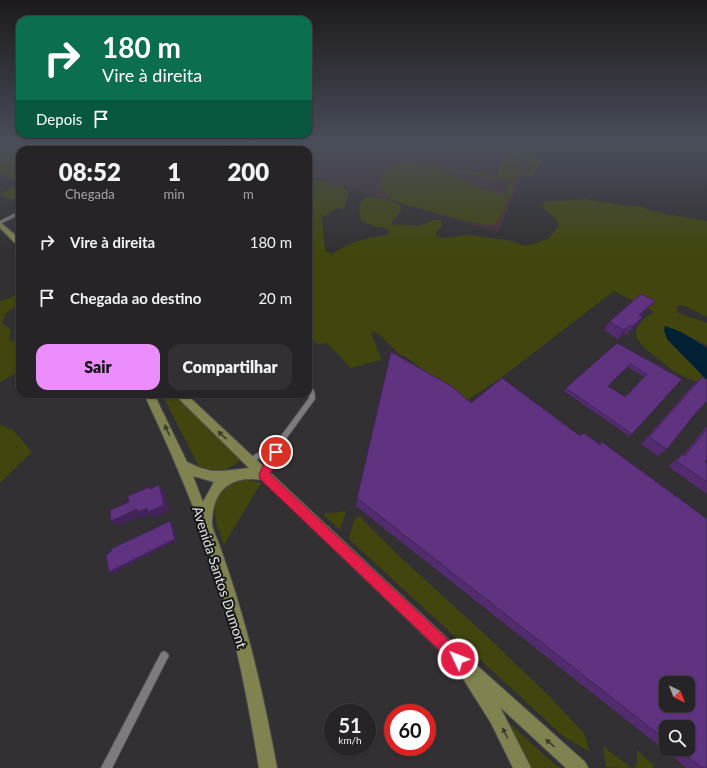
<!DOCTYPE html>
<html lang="pt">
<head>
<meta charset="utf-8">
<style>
  :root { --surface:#262426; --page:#323032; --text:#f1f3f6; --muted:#a4a4a7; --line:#424143; --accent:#eb8dfc }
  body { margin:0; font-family:Lato,sans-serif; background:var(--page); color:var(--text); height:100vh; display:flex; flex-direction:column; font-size:15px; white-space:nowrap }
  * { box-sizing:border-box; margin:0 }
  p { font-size:13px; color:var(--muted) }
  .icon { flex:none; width:22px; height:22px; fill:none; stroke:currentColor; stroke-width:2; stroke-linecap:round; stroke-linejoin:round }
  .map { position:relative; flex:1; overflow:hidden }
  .details { position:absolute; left:16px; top:146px; width:296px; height:252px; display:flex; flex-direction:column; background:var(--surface); border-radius:12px; box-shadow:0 1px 3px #0004,0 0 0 1px var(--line) }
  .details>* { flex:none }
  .guide { position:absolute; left:16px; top:16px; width:296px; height:122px; border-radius:12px; box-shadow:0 1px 3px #0004,0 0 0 1px var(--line); background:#0b6e4f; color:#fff; overflow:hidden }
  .needle { width:26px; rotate:137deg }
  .buttons { position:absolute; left:659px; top:676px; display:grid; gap:8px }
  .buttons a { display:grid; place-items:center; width:36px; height:36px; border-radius:8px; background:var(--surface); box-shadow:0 1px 3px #0004,0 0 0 1px var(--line); font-size:20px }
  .speed { position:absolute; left:324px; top:704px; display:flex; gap:8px; font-size:20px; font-weight:700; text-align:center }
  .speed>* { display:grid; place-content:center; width:52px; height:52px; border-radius:50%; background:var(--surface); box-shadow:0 1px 3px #0004,0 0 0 1px var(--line); line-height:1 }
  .speed small { font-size:10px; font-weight:400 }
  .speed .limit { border:6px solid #d22; background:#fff; color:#111 }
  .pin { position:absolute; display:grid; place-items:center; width:34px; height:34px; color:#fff; margin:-17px; border:2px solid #fff; border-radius:50%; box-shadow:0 1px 4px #0007 }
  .me { position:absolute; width:44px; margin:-22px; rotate:313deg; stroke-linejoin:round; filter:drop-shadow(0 0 3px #0008) }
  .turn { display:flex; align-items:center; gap:14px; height:84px; padding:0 20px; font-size:18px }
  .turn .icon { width:52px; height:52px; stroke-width:2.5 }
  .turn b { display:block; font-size:28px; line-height:34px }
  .then { display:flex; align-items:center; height:38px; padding:0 20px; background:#0003; gap:8px; font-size:15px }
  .eta { display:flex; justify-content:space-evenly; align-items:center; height:68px; text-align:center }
  .eta b { font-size:24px; font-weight:800; line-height:28px }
  .primary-button { display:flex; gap:8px; margin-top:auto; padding:8px 20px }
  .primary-button a { flex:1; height:46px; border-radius:12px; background:var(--accent); color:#111; font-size:16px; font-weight:800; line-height:46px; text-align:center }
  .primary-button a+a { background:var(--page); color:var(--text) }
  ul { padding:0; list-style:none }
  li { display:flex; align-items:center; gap:12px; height:56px; padding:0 20px }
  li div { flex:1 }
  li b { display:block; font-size:15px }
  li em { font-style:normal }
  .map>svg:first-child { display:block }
  .industrial { fill:#463236 }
  .green { fill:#42460e }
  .water { fill:#002133 }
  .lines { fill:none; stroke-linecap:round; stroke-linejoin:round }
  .street-casing { stroke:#4f4d4f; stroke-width:2 }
  .secondary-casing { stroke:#4f4d4f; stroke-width:1 }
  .primary-casing { stroke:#4f4d4f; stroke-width:2 }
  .street { fill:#7e7b7e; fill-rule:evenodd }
  .secondary { fill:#7e7b7e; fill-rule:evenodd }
  .primary { fill:#80824f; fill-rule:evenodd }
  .wall { fill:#532c6f; fill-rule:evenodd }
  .shaded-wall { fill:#43245a }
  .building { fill:#603381; stroke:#43245a; fill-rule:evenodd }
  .oneway { fill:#3d3d2c }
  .route { fill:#e11d48; stroke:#92132f }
  .labels { text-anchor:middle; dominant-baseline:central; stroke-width:4; stroke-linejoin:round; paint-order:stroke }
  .near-street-label { font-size:14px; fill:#e4e2e4; stroke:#191819 }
</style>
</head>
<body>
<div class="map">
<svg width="707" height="768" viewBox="0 0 707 768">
  <rect width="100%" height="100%" fill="#323032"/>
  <path class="industrial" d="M234,144H536L498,232L308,176V150H228Z"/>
  <path class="green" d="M0,144H123L110,150H20V182L0,174Z
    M451,144H548L547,151L544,153L533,152L541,158L542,161L533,175L529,177L523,176V174L528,161C504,149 477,148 451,144Z
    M504,154L514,157L520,162C522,168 518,178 513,181L439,169L481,188L503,195L506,193L509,189L506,186L507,184H513L514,186L498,221L493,224L485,225L406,205L391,198L384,192L380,185L382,175L391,163L401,164L404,160L497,176Z
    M313,179L343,187L347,190L348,194L344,209L336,208L322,218L325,251L332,254C345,245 359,240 374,237C380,236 384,236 390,233L384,227H377L361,221L359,207L362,200C365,199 368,197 371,197C377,196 400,202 401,207C402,212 393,220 391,224L419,226L434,220H441L442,226L436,233L437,237L444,238L469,235L507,240L526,246L534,244L549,238L559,226L556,219L542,207L544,202L584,199L630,206H638L660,213L707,221V317L683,305L676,306L678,313L707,323V345L672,328L667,339L707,380V386C698,382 687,378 678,374C671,370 666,364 659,359C636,344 624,330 654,312L614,291L502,377L466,401L448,389L405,356H402L375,331L371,332L381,360L351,368L327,343L318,344L308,336V182Z
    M20,184L19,202L0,195V194Z
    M20,292V303L5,314L2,323L11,330L9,341L20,340V371L0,382V301L10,298Z
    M162,394H172L243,459C230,468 214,478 199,467Z
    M0,425L13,430L32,452L0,483Z
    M241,479L249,480L261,483L224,545C213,516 205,494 241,479Z
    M346,511L340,530L323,514Z
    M359,516L399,556L492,641L545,692L584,733L590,752L563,736L349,539L354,520Z
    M507,721L552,762L560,768H527Z
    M603,745L610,752L632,768L606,767Z
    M637,750L654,766L653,768H635L637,762Z"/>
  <path class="water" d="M665,326L681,332L707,348V380L667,339L664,330Z"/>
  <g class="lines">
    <defs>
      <path id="street" d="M142,144H146L135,150H130Z
        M20,211V214L0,224V221Z
        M308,385C314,387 315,393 315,399L283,443L266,477L264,478L262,477L260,475L273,450L250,464L248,463L247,461L248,459L278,440L309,398Z
        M164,651L167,653L169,656L167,659L112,768H101L161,653Z"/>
      <path id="secondary" d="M224,144H229L222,150H217Z"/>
      <path id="primary" d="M0,222L20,239V245H17L0,228Z
        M144,394H154L187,462L200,468L212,471H223L249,468L174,394H186L464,654L585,762L588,768H566L500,707L531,768H513L491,723L462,677L460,670L262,480C231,475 213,490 212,521C211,528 217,537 219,544C226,564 233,584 239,605C255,658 267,713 277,768H259C246,688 230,607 202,530C185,484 165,439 144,394ZM193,476L214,482L203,502Z"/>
    </defs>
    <use href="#street" class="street-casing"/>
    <use href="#secondary" class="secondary-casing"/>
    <use href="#primary" class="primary-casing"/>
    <use href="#street" class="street"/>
    <use href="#secondary" class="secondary"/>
    <use href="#primary" class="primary"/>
  </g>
  <path class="wall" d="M648,309L641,316L643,317L637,325L626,335L624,333L618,339L604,330L609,322Z
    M617,343L682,379L629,436L564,391L566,388ZM628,367L645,377L625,397L608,386Z
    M391,352L451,386L471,403L502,378L580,436L584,433L600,444L602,442L707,519V768H687L356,506L357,498ZM666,683H688V705H666ZM666,727H688V749H666Z
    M702,377L694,415L667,449L658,456L641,444L693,385Z
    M707,426V459L705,462L707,463V494L669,467L675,460L683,455Z"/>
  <path class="shaded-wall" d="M655,301L648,309L633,323L639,315Z
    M643,317L637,325L626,335L633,326Z
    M630,325L624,333L618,339L624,330Z
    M159,485L164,491L169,511L154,518L151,515L144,518L142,516L118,526L111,521Z
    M170,521L172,523L177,540L111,574L109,572Z"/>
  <path class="building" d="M641,294L655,301L639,315L643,317L633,326L630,325L624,330L609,322Z
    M617,343L682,379L632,434L566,388ZM630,364L647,374L625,397L608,386Z
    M391,352L451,386L471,403L502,378L580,436L584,433L600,445L602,442L707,519V768H702L678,749H688V727H666V740L357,498ZM666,683H688V705H666Z
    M702,377L707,380V401L694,415L667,449L649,437Z
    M707,429V459L705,462L707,463V482L676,461L683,454L685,456Z
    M159,485L164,505L148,512L147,508L138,512L137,509L111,521L110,510L129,502L128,496L149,487L150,489Z
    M170,521L175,539L109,572L106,555L111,552V549Z"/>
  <defs><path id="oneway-solid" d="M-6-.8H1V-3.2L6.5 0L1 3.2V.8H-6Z"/></defs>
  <g class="oneway">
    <use href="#oneway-solid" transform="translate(167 430) rotate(-115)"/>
    <use href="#oneway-solid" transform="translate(222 435) rotate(-137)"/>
    <use href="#oneway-solid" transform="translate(505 733) rotate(-118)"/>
    <use href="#oneway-solid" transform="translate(550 743) rotate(-139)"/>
  </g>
  <linearGradient id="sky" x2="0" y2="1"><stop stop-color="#1c1a1c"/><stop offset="0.57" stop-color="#494e5a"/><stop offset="1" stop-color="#494e5a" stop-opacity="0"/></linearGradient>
  <rect width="707" height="251" fill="url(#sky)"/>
  <path class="route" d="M276,447L280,448L281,452L270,474L463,654L465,659L463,664L458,666L454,664L260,479L259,475L260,472L272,448Z"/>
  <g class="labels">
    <g class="near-street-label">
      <text transform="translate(220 577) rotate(72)">Avenida Santos Dumont</text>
    </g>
  </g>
</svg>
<div class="buttons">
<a><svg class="needle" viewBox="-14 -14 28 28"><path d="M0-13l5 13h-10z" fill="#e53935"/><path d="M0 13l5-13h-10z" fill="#a4a4a7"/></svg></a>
<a><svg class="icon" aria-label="search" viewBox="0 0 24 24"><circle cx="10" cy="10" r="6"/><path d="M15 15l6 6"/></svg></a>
</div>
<div class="speed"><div>51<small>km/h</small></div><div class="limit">60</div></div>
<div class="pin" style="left:276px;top:452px;background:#d93025"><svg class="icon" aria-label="arrive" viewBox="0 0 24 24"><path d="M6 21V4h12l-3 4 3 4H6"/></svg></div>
<svg class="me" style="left:458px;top:659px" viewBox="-20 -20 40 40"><circle r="17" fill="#e11d48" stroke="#fff" stroke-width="3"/><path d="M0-11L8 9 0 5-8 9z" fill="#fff"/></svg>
<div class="guide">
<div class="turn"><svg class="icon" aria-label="right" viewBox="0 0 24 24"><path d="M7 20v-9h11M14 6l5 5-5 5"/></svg><div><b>180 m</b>Vire à direita</div></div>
<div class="then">Depois<svg class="icon" aria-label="arrive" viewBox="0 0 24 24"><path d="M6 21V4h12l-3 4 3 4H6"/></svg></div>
</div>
<section class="details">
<div class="eta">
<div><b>08:52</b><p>Chegada</p></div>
<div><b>1</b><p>min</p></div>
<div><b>200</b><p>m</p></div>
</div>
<ul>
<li><svg class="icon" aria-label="right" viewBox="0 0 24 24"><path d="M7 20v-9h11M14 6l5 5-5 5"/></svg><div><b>Vire à direita</b></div><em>180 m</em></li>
<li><svg class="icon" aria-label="arrive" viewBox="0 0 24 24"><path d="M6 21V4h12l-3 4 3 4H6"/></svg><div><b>Chegada ao destino</b></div><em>20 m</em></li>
</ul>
<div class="primary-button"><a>Sair</a><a>Compartilhar</a></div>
</section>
</div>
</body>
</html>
